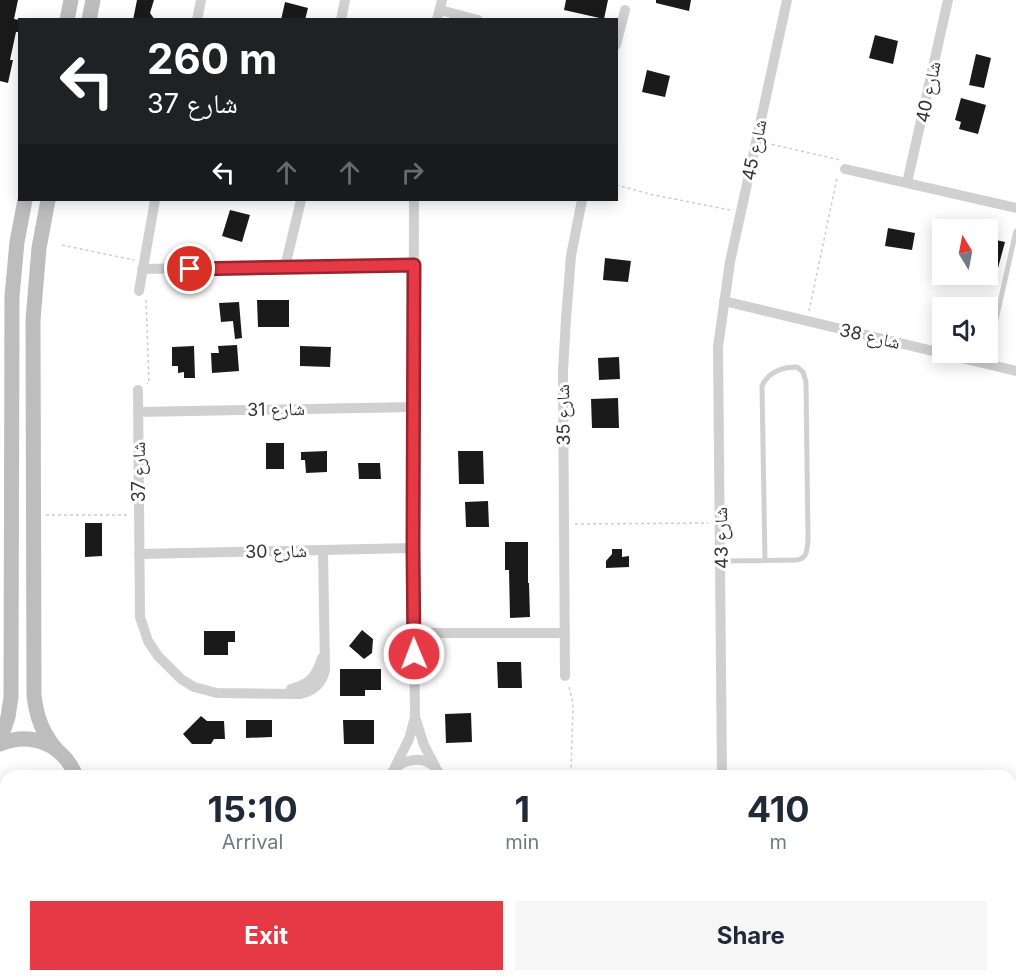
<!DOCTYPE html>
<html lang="en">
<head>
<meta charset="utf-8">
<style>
  :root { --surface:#fff; --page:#f6f6f7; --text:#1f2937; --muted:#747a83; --accent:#e63946 }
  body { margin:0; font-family:Inter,"Noto Naskh Arabic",sans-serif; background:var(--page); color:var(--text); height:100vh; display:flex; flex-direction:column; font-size:22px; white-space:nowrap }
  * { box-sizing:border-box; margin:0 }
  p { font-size:20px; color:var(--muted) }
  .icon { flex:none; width:33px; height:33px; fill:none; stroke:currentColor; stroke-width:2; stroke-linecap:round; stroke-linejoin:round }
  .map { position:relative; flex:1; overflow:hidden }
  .side { position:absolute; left:0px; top:770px; width:1017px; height:212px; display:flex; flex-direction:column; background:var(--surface); border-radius:18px 18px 0 0; box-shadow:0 3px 15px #0003 }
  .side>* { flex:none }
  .top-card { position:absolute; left:18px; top:18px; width:600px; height:183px; border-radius:0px; box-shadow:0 3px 15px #0003; background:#202124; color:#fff; overflow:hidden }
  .needle { width:39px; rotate:350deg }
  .controls { position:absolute; left:932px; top:219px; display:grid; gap:12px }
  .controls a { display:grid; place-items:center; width:66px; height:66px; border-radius:0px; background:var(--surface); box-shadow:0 3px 15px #0003; font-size:30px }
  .pin { position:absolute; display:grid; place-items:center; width:51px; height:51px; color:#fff; margin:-26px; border:3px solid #fff; border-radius:50%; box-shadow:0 2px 6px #0007 }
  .me { position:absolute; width:66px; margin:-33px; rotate:359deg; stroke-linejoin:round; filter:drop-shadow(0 0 4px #0008) }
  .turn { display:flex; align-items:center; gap:21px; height:126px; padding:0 30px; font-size:27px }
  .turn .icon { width:78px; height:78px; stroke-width:2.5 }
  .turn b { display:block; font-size:42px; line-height:51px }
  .lanes { display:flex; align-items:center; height:57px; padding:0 30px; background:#0003; justify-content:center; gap:30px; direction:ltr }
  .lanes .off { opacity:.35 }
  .eta { display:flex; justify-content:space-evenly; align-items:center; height:102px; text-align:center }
  .eta b { font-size:36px; font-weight:700; line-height:42px }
  .action { display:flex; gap:12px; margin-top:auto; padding:12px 30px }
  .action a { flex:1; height:69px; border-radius:0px; background:var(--accent); color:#fff; font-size:24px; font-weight:700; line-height:69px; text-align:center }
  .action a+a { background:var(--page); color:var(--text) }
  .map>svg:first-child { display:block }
  .building { fill:#1a1a1a }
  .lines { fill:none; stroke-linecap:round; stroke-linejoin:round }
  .path { stroke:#cdcdcd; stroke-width:1.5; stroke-dasharray:3 3; stroke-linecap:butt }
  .lane { stroke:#d0d0d0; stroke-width:5 }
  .street { stroke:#d0d0d0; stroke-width:10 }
  .secondary { stroke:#bdbdbd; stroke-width:15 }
  .route-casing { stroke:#96252e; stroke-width:15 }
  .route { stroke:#e63946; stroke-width:10 }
  .labels { text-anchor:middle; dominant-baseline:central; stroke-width:6; stroke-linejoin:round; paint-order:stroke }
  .street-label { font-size:18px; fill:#333; stroke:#fff }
</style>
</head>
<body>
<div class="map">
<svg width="1016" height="980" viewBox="0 0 1016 980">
  <rect width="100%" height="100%" fill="#fff"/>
  <path class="building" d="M0,0H18L14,19L20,20V32H16L10,60H13L8,83L0,81Z
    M137,0H154L150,13L155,20H133Z
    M566,0H608L604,19L564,10Z
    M656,0H691L689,11L656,3Z
    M285,2L308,8L305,20H281Z
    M875,35L898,41L893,64L869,58Z
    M976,54L991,58L984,88L969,85Z
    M647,70L670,76L665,97L642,92Z
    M961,98L986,105L978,134L959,129L961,122L955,120Z
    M230,210L250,215L242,242L222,236Z
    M888,228L915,233L912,250L885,246Z
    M987,238L1005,242L998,268L987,265Z
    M605,258L631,261L628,282L603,280Z
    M257,300H289V327H258Z
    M239,302L242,338L235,339L233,321L221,322L219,303Z
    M237,345L239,371L212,373L211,353H219L218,346Z
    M194,346L195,378H184V372L178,373V366H172V347Z
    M300,346L331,347L330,367L300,366Z
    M619,357L620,379L599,380L598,358Z
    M618,398L619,428H592L591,399Z
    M266,443H284V469H266Z
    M327,451V472L306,473L305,460H301V452Z
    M458,451H483L484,484H459Z
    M358,463H380L381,479H359Z
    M488,501L489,527H466L465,502Z
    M85,523H102V556L85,557Z
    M505,542H528V583H529L530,617L510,618L509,570H505Z
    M612,549H622V557L629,556V567L606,568V561L612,554Z
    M362,630L373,639L372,653L364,659L349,646Z
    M204,631H235V642H228V655H204Z
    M497,662H521L522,688H498Z
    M340,669H381V690H365V696H340Z
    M471,713L472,742L446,743L445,714Z
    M201,716L207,721H224L225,739H214L211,744H192L183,734Z
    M246,720H272V737L246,738Z
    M343,720H374V744H344Z"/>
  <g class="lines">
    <path class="path" d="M766,143L840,160
      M616,185L654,195L730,210
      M62,245L134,260
      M146,300L149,383H147
      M809,311L837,178
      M46,515H128
      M575,524L708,523
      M569,687L573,703L571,776"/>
    <path class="lane" d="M993,333L1016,231
      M721,561L797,560C808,558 807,549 808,539L806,382L803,372L797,367C783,367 768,372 762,386L765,561"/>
    <path class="street" d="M440,10L478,20
      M197,20L201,0
      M341,20L345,0
      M437,20L442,0
      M616,45L625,10
      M845,169L1016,208
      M907,183L948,0
      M285,267L301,200
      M142,269L414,265
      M139,291L155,200
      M724,301L1016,371
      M138,390L140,617L148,641L158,656L181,679L194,687L217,693L300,694C314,691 322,684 325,670L323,550
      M138,412L414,407
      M139,554L413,548
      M414,633H564
      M565,676L563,371L566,319L571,256L582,200
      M291,689C310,684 316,677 322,658
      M415,717L424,745L435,766
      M395,767L409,739L415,717L413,548L414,200
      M389,776C402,756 429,753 441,776
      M722,776L718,347L730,262L787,0
      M1011,863L1016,868
      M139,975V980
      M325,975V980
      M566,975V980
      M725,975V980
      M901,975L906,980
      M418,980V975
      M954,980L959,975"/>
    <path class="secondary" d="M67,20L71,0
      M89,20L93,0
      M48,200L39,248L33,320L34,695C36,716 42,733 56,749
      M0,740L8,717L11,697L12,296L17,242L25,200
      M0,744C31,731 63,744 76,776
      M0,841L6,844
      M0,853L6,868
      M12,975V980
      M34,975V980"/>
  </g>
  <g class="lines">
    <defs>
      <path id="route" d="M190,269L414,265L413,548L414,654"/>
    </defs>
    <use href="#route" class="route-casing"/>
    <use href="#route" class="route"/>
  </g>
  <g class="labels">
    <g class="street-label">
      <text transform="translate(928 92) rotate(-78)">شارع 40</text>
      <text transform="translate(754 150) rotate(-78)">شارع 45</text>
      <text transform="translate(870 336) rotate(13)">شارع 38</text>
      <text transform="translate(276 409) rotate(-1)">شارع 31</text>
      <text transform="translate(563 415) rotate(-91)">شارع 35</text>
      <text transform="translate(138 472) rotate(-90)">شارع 37</text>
      <text transform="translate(721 538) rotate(-91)">شارع 43</text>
      <text transform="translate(276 551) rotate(-1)">شارع 30</text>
    </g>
  </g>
</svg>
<div class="controls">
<a><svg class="needle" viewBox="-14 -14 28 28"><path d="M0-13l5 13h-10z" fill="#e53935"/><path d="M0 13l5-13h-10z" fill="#747a83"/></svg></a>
<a><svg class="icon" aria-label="sound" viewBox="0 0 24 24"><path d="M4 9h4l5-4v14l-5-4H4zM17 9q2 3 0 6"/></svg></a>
</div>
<div class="pin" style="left:190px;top:269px;background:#d93025"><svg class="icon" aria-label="arrive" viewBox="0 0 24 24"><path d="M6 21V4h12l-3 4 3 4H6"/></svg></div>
<svg class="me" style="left:414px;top:654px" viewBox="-20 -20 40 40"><circle r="17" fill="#e63946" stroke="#fff" stroke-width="3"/><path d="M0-11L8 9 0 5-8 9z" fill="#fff"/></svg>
<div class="top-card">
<div class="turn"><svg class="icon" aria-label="left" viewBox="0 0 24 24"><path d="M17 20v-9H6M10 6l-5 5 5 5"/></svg><div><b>260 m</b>شارع 37</div></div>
<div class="lanes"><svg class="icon" aria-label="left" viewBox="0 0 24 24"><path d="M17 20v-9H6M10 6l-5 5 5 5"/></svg><svg class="icon off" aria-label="ahead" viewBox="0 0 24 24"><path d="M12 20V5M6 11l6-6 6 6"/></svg><svg class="icon off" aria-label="ahead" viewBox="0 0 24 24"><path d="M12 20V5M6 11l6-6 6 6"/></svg><svg class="icon off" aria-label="right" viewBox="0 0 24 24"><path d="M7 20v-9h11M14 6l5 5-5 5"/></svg></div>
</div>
<section class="side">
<div class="eta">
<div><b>15:10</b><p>Arrival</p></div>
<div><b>1</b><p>min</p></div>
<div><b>410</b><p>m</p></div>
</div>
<div class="action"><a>Exit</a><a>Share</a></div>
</section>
</div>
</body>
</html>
